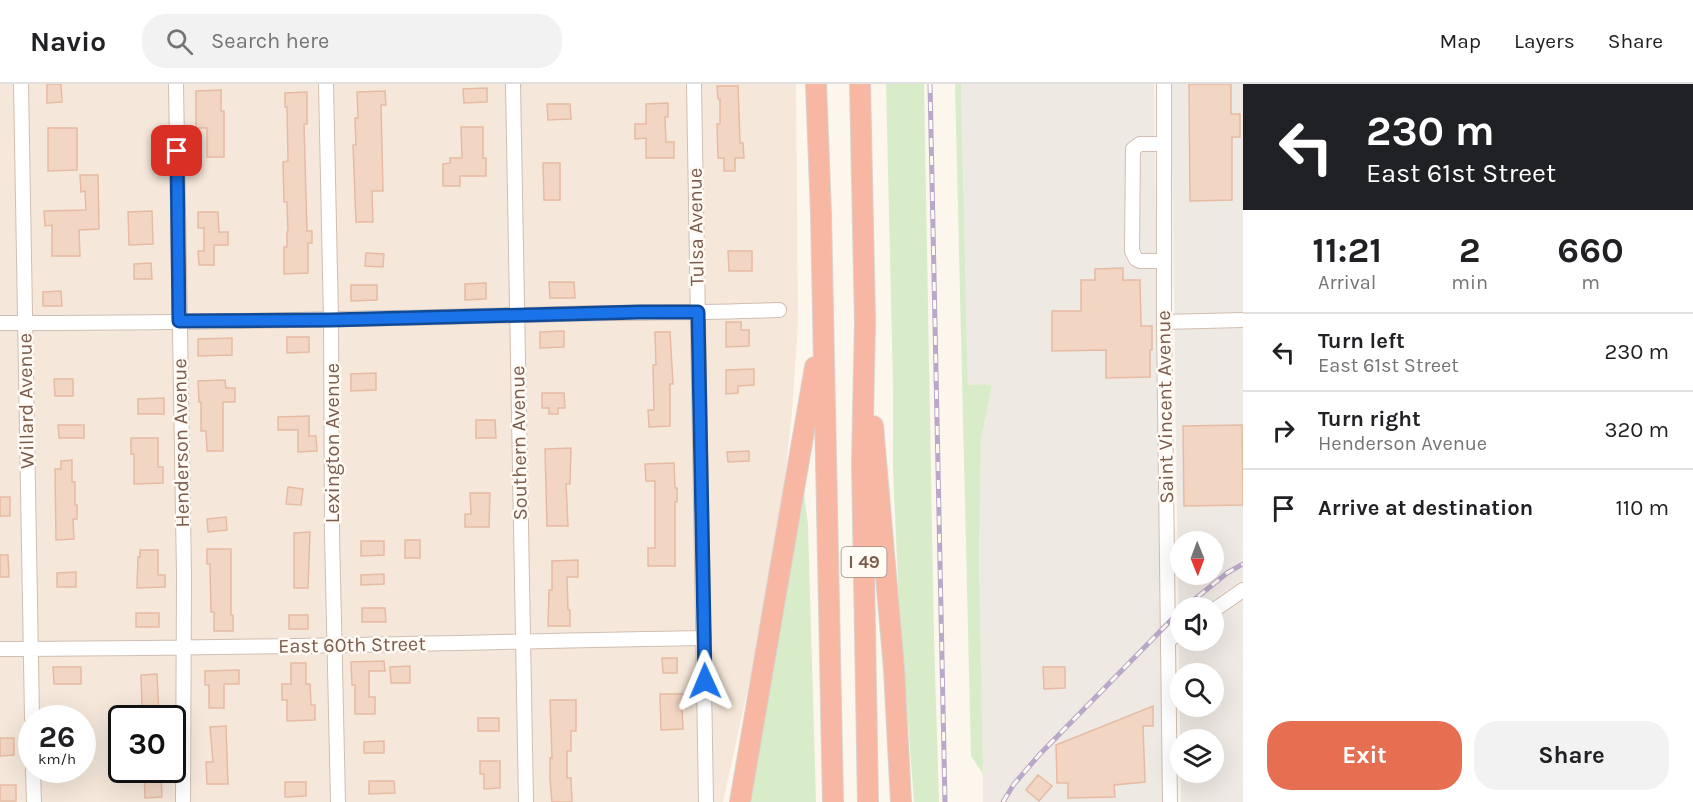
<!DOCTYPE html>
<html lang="en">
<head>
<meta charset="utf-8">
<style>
  :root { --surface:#fff; --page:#f2f2f2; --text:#202124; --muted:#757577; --line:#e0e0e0; --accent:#e76f51 }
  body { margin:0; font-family:Karla,sans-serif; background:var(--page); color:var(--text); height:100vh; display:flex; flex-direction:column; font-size:22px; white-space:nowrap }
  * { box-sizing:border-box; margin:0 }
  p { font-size:20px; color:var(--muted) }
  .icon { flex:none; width:33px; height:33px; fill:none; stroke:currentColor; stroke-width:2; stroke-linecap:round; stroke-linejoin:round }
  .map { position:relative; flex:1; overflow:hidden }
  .details { display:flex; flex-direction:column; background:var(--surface); width:450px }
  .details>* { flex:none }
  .banner { background:#202124; color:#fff; overflow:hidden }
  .needle { width:39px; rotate:179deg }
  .buttons { position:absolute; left:1170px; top:447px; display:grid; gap:12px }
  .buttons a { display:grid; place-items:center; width:54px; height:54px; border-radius:50%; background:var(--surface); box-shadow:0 6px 24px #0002; font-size:30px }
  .speed { position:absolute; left:18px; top:621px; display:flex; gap:12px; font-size:30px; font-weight:700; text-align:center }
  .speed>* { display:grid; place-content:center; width:78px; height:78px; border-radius:50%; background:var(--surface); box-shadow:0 6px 24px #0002; line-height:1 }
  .speed small { font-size:15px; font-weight:400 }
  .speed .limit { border:3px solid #111; border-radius:9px; background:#fff; color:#111 }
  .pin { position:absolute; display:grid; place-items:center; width:51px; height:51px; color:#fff; margin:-26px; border-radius:12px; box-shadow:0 3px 9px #0006 }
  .me { position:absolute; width:66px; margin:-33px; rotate:359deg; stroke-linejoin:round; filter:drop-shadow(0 0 4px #0008) }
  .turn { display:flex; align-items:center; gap:21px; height:126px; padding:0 24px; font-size:27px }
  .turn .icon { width:78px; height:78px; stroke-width:2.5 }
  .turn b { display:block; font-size:42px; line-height:51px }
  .eta { display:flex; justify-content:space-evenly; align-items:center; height:102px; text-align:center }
  .eta b { font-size:36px; font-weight:700; line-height:42px }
  .primary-button { display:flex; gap:12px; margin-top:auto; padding:12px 24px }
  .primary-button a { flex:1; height:69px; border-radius:24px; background:var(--accent); color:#fff; font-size:24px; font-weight:700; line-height:69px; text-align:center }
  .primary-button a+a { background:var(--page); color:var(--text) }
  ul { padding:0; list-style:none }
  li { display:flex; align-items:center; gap:18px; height:78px; padding:0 24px; border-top:2px solid var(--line) }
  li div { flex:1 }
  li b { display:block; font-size:22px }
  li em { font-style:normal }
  header { display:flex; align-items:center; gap:36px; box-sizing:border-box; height:84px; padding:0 30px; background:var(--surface); border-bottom:2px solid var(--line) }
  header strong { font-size:28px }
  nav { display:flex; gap:33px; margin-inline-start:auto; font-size:21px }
  .search { width:420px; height:54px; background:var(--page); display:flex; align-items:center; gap:15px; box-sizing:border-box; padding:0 21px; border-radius:24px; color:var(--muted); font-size:22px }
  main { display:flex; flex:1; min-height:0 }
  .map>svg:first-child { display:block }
  .residential { fill:#f5e8da; fill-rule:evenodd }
  .industrial { fill:#efe9e4; fill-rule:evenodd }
  .green { fill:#d8ecc9 }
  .building { fill:#f3d5c3; stroke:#e6bba3; stroke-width:1.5 }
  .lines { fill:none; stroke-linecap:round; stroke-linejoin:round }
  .minor-casing { stroke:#d1beb0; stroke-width:16 }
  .highway-casing { stroke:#dad1cd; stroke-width:22 }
  .minor { stroke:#fff; stroke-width:14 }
  .highway { stroke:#f7b7a3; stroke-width:20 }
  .rail-casing { stroke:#b9a8c9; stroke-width:5 }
  .rail { stroke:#fffaf3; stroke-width:3; stroke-dasharray:9; stroke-linecap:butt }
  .route-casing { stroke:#114b97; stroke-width:15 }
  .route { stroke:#1a73e8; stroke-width:10 }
  .labels { text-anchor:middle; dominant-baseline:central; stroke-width:5; stroke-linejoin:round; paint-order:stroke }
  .shield { fill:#fffaf3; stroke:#a28b7f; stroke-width:1.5 }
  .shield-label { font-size:18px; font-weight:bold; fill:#7a5c4d }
  .street-label { font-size:20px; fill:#7a5c4d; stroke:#fffaf3 }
</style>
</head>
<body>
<header>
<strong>Navio</strong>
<div class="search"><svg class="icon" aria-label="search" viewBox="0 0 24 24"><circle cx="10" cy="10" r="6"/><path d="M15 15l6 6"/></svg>Search here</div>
<nav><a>Map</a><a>Layers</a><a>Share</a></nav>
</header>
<main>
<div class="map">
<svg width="1243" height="718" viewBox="0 0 1243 718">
  <rect width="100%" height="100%" fill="#fdf6ec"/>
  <path class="residential" d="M0,0H796L798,241L792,328L777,465L752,586L723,718H0ZM32,634H82V686H32ZM122,634H172V686H122Z"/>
  <path class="industrial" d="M961,0H1154L1164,718H983L979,476L981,356L992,302L985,300L968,301Z
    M1171,0H1243V718H1181ZM1180,458H1214V490H1180ZM1180,524H1214V556H1180ZM1180,590H1214V622H1180ZM1180,656H1214V688H1180Z"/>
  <path class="green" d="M886,0H924L934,554L939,718H914L899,517L893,389V302Z
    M955,0H961L968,301L985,300L992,302L981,356L979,476L983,690L971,672Z
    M799,409L804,410L808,440L816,718H746Z"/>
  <path class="building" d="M47,0H61L62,18L47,19Z
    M1189,0H1231V30H1240V53H1232V116L1190,117Z
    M717,2H738L740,59H743L744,74H735V87H724V74H718L717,40H720V15H718Z
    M487,4V18L464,19L463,5Z
    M221,6V27H224V73H207V44H196V7Z
    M385,7L386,21H381L383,107H372L373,138H356L353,61H356L355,34H358L357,8Z
    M307,8V40H304L307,147H312V159H308V189L284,190V163H287V148H288L287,118H284L283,78L288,77L287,23H285V9Z
    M668,19V33H665L666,58H674V74H646V54L635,55V40H646V20Z
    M547,20H570L571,35L548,36Z
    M461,43H483V74H486V92H460V102H443V80L450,79V74H462Z
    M48,44H77V86L48,87Z
    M543,79H560V116H544Z
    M80,91H98L99,145L79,146L80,172H52V141L45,142L44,127L86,126L85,107L81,108Z
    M152,127L153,160L129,161L128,128Z
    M198,128H218L219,148H228V161H214V181H199L198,167H204V144H198Z
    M728,167H752V187H729Z
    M366,169L384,170L383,183L365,182Z
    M151,179L152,195H134V180Z
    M1123,184V196H1140L1141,242H1152V266H1150V293L1106,294V266L1052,267V227H1081V196H1095V185Z
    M549,198H574L575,214H550Z
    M486,199V215L465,216V200Z
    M351,201H377V216L351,217Z
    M61,207L62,222H43V208Z
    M726,238H741V246H749V262L726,263Z
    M564,247V263L540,264V248Z
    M655,248H670L673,300H670V342L649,343L648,326H654L653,281H656Z
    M287,253H309V268L287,269Z
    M232,254V271L198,272V255Z
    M754,285V301L738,302V309L726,310V286Z
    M376,289V306L351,307V290Z
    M54,295H73V312H55Z
    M225,296L226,304H235V318H223V367H207L206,347H201V318H199L198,297Z
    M542,309H564L565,324H558V330H549V324H542Z
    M164,314V330H138V315Z
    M309,332V352H316L317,367L298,368V346H278V333Z
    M476,336H495L496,354H476Z
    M58,341H84V354H59Z
    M1242,341L1243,421L1184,422L1183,342Z
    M131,354H158V383H163V399L134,400V370H131Z
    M571,364L570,400H566L568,442H547L545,365Z
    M749,367V377L728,378L727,368Z
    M72,376V398H75V421H77V435H73L74,455L56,456L55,385H61V377Z
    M674,379L675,404H677V418H675V482H648V464H655V397H646L645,380Z
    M288,403L303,405L301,421L286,420Z
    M470,409H490L489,443H465V430H471Z
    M0,413H10V432H0Z
    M226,433L227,446L208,448L207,435Z
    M310,448L308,504H294V449Z
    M405,456H420V474H405Z
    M361,457H384V471L361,472Z
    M207,465H231V531H233V547H214V528H211L210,480H207Z
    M140,466H158V491H165V503L137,504L138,473H140Z
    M0,471H8L9,493H0Z
    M578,476V493H567L568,526H570V542H548L549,506H552V477Z
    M76,488V503H57V489Z
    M384,490V500L361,501V491Z
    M362,524H385L386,538H362Z
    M136,529H159V543H136Z
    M289,531H308V545H289Z
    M662,574H677V589H663Z
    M384,577L385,587H369V613H375V630H355V601H352L351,578Z
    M291,579H306V600H310L311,621H315V636L287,637V616H282V600H291Z
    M410,582V599H391L390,583Z
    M53,583H81V600H54Z
    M1043,583H1065V604L1044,605Z
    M239,586V600H224V624H209V601H205V587Z
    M157,590L159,634H136V622H142L141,591Z
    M660,610H685L686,624H682L683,645L661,646Z
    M550,616H576V647H571V667H567V694H571L572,718H552L550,695V674H552Z
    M1153,622V642H1143L1145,698L1114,701L1115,713L1068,714V699H1057L1056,661Z
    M478,634H499V647H478Z
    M226,642L228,700H207L206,678H213L210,643Z
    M0,654H14V671L0,672Z
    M384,657V669H364V658Z
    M480,677H500V704L484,705V690H480Z
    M144,686H161L162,713L145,714Z
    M1038,691L1052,702L1039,717L1026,706Z
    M369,697H394L395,709L369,710Z
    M285,698H306V712L285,713Z
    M0,701H16V717H0Z"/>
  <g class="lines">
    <defs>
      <path id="minor" d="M21,0L32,634
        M176,0L184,491L183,718
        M326,0L331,236L332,449L338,718
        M513,0L526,718
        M694,0L706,718
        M1164,0V238L1170,718
        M1164,60H1140L1133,65L1132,167L1136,175L1140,177H1164
        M1164,238L1243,236
        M0,239C187,239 375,235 562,230C634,228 707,229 779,226
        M1214,526L1243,506
        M1168,557L1180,548
        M0,565C235,565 469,558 704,554
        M33,686L34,718"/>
      <path id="highway" d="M816,0L821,130L833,718
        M860,0L865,237L862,379L868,718
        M873,342L894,585L901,718
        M740,718L815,283"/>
    </defs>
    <use href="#minor" class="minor-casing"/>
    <use href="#highway" class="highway-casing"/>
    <use href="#minor" class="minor"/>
    <use href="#highway" class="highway"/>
    <defs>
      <path id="rail" d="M930,0L945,718
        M1184,524L1227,489L1243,480
        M1003,718L1014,700L1040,670L1180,527"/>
    </defs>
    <use href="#rail" class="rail-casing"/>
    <use href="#rail" class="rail"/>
  </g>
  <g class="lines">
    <defs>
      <path id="route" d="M177,67L179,237L331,236L640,228H698L705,597"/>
    </defs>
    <use href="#route" class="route-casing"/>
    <use href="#route" class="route"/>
  </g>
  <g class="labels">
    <rect class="shield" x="841.5" y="463" width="45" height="30" rx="4.5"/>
    <g class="shield-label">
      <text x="864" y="478">I 49</text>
    </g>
    <g class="street-label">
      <text transform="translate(696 143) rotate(-91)">Tulsa Avenue</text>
      <text transform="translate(26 317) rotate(-91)">Willard Avenue</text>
      <text transform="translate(1165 323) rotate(-91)">Saint Vincent Avenue</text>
      <text transform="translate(181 359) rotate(-91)">Henderson Avenue</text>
      <text transform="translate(332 359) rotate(-90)">Lexington Avenue</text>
      <text transform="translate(519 359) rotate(-91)">Southern Avenue</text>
      <text transform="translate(352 561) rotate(-1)">East 60th Street</text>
    </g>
  </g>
</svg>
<div class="buttons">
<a><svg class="needle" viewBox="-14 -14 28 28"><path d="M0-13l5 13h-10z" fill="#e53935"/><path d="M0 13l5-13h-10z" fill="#757577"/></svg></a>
<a><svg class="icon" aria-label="sound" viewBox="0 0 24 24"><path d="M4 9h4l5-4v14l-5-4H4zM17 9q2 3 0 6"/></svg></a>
<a><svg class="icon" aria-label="search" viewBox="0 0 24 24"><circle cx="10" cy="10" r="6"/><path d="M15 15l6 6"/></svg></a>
<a><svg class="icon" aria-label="layers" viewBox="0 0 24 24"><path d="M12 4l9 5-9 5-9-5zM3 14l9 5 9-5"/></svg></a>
</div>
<div class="speed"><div>26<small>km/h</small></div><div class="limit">30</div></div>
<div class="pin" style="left:177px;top:67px;background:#d93025"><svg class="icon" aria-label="arrive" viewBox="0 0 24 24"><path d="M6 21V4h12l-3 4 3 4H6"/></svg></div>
<svg class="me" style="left:705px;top:597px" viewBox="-20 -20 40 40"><path d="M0-17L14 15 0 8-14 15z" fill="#1a73e8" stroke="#fff" stroke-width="4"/></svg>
</div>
<section class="details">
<div class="banner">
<div class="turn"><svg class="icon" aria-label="left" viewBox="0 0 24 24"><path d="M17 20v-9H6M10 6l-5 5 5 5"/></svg><div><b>230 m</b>East 61st Street</div></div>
</div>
<div class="eta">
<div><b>11:21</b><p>Arrival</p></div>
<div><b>2</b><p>min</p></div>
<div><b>660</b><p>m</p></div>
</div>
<ul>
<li><svg class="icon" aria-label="left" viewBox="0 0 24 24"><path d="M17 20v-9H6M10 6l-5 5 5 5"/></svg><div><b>Turn left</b><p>East 61st Street</p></div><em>230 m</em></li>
<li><svg class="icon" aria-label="right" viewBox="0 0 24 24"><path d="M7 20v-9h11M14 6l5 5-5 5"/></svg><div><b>Turn right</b><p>Henderson Avenue</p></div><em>320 m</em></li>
<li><svg class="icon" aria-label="arrive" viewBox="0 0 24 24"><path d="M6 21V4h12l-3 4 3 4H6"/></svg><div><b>Arrive at destination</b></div><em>110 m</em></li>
</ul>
<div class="primary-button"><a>Exit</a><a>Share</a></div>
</section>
</main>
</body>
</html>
